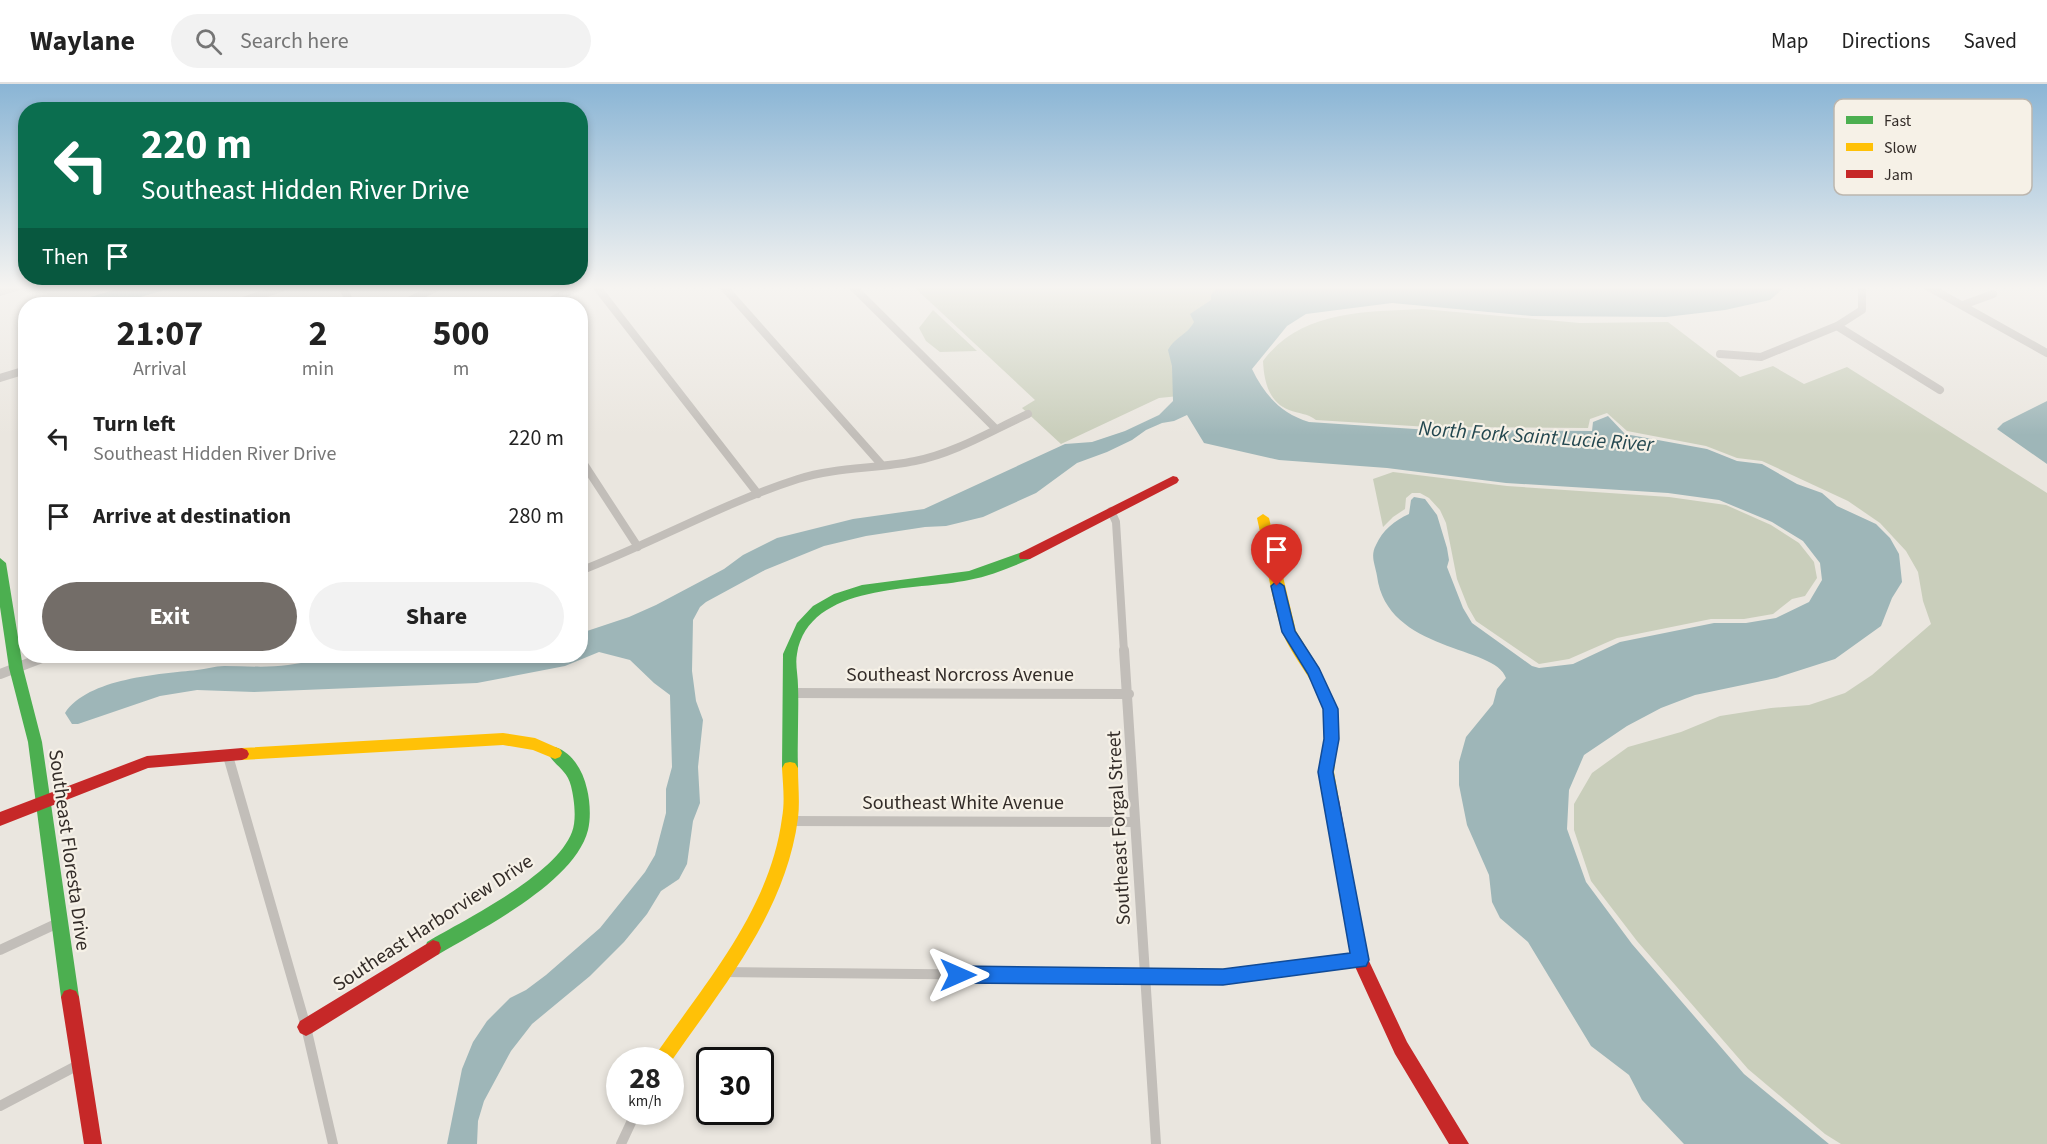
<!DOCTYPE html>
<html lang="en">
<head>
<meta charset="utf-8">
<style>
  :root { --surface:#fff; --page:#f2f2f2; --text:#222; --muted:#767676; --line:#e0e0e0; --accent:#736d68 }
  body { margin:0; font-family:"Source Sans 3",sans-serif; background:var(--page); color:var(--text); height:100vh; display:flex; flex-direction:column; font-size:22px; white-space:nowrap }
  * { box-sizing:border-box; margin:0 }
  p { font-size:20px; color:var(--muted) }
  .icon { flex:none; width:33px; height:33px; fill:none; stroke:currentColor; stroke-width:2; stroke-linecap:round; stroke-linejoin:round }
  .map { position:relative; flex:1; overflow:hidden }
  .sheet { position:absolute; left:18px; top:213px; width:570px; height:366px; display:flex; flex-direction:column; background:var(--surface); border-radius:24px; box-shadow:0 3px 9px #0003 }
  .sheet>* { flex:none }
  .top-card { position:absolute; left:18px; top:18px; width:570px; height:183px; border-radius:24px; box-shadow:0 3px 9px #0003; background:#0b6e4f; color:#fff; overflow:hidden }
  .speed { position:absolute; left:606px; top:963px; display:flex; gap:12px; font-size:30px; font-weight:700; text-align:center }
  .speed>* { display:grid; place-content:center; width:78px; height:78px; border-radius:50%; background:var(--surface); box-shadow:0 3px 9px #0003; line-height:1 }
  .speed small { font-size:15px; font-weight:400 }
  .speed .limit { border:3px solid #111; border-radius:9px; background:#fff; color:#111 }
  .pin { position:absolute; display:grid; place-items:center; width:51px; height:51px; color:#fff; margin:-62px -26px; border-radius:50% 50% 50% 0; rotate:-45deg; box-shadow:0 0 6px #0007 }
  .pin .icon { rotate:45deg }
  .me { position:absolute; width:66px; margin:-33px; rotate:90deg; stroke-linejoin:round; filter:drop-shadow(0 0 4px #0008) }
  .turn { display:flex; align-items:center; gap:21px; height:126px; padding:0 24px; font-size:27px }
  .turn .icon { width:78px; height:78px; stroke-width:2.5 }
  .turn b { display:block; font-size:42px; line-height:51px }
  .then { display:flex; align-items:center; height:57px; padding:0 24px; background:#0003; gap:12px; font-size:22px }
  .eta { display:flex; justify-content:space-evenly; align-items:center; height:102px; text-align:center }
  .eta b { font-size:36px; font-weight:700; line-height:42px }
  .button { display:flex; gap:12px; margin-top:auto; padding:12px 24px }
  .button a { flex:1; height:69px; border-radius:36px; background:var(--accent); color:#fff; font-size:24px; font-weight:700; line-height:69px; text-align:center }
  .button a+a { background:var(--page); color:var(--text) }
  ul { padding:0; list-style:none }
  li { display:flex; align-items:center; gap:18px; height:78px; padding:0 24px }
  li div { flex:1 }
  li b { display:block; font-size:22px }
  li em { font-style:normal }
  header { display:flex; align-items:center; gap:36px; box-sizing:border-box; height:84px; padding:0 30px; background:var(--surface); border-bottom:2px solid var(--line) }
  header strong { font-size:28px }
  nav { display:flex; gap:33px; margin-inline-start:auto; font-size:21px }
  .search { width:420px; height:54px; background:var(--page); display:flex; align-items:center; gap:15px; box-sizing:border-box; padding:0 21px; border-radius:33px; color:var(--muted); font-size:22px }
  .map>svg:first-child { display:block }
  .green { fill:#c9cebb }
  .water { fill:#9eb6b8 }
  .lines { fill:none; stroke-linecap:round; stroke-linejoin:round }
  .street-far1 { stroke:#c2beb9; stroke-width:8 }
  .street { stroke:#c2beb9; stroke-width:10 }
  .fast { fill:#4caf50; fill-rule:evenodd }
  .slow { fill:#ffc107; fill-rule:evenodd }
  .jam { fill:#c62828; fill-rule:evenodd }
  .route { fill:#1a73e8; stroke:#114b97; stroke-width:1.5 }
  .labels { text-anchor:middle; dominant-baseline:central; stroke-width:4.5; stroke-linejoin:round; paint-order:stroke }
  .street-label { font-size:20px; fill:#332c28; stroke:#f6f1e7 }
  .water-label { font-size:21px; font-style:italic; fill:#23474f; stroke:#f6f1e7 }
  .key { fill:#f6f1e7; stroke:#bcb6ae; stroke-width:1.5 }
  .key-label { font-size:16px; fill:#332c28 }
</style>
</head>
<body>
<header>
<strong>Waylane</strong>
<div class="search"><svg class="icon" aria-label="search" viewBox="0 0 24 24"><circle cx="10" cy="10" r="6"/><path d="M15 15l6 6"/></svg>Search here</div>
<nav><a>Map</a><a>Directions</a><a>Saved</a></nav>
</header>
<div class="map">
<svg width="2047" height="1060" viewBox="0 0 2047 1060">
  <rect width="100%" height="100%" fill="#eae6df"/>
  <path class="green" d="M913,202H1702L1266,211L1199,310L1159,314L1061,360L1022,324L1035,316Z
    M1422,225L1580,239L1668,238L1740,293L1773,282L1804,300L1847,283L2047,409V1060H1841L1825,1050L1748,985L1637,857L1591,797L1574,746V720L1592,689L1628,663L1681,648L1720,632L1771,624L1809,621L1845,609L1872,591L1931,540L1923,517L1918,488L1906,467L1880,439L1848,417L1762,377L1737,374L1706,362L1627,347L1607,329L1590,335L1588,344L1429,343L1316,336C1307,329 1299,330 1289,326C1268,318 1264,296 1263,277C1301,226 1364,228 1422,225Z
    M933,226L977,267L940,268L926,257L919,244Z
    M1393,388L1507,402L1669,413L1726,421L1771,441L1799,459L1814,478L1817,494L1805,512L1792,515L1773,530L1744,535H1711L1617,554L1569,575L1539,580L1476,537L1468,523L1457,495L1446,439L1440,426L1429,414L1420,409H1412L1406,414L1405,425L1393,433L1383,443L1373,395Z"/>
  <path class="water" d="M127,202H179L116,220H67Z
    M1218,202H1786L1770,216L1725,226L1666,233L1532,232L1392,219L1306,230L1287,242L1252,285C1265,312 1281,329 1309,338L1430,346L1592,347L1593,338L1608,332L1625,350L1707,365L1737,377L1762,380L1797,400L1822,409L1837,422L1876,440L1890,454L1899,470L1902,498L1892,514L1881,542L1835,575L1776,594L1695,611L1661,624L1627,642L1584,671L1569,706L1567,745L1586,798L1632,860L1744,990L1829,1060H1684L1642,1016L1629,991L1591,962L1528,858L1500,834L1492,818L1489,791L1467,741L1459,701V678L1466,653L1493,620L1497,605L1506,594C1496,561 1387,569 1377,492C1375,480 1370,472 1376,461C1382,447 1395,436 1409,430L1411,416L1414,413L1425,415L1437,431L1447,464L1449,476L1447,483L1463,524L1472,539L1532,582L1539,584L1573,580L1620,558L1714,539H1746L1776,534L1809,518L1822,496L1820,479L1803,457L1772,438L1719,416L1668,409L1506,399L1387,384L1279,376L1204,359L1187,331L1174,337L1162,339L1146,346L1132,356L1107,368L1077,379L1036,409L983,433L946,442L925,443L866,452L824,462L765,486L706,518L700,523L693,536L692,587L696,617L703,636L698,683L700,719L693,737L687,780L679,795L661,807L647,830L624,858L590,892L532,940L511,967L484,1017L478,1037L477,1060H447L462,985L473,958L487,937L510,914L526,906L546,891L600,844L645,788L655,771L666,729V705L672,683L670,611L654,599L630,576L599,568L565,582L477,599L254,608L197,606L160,612L78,640H72L65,629C88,594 160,590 197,586C206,585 215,582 224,582C245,582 267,584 288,581C312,577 336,574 361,572H580L581,549L629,533L656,521L724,485L743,471L777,454L853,435L924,425L1065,360L1092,358L1125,347L1159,331L1173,317L1172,282L1168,266C1176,252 1187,251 1194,238L1190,230L1211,216V211Z
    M2047,317V380L1997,345L2003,339Z"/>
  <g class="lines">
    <path class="street-far1" d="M342,202L351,220
      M596,202L758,410
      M723,202L881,380
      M852,202L995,344
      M1927,202L2047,269
      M0,208L20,202
      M234,220L287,202
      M402,220L440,202
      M545,220L579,202
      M1963,221L1993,210
      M1837,242L1940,306
      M1720,270L1761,273L1837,242L1862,226V202
      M0,294L26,286
      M580,374L638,463
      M1111,427L1116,438L1124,568
      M580,487C653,459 723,419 798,395C836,383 876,385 915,377C955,369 991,347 1028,330"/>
    <path class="street" d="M1124,566L1156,1060
      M0,590L47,572
      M791,609L1129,610
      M228,672L306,943L333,1060
      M790,737L1135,738
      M0,866L58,839
      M723,888L1223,893L1360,876
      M0,1022L80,980
      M621,1060L636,1028"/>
    <path class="fast" d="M1025,467L1031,472L1030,475C1010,484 990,492 969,496C917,507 809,498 797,570C795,580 798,591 798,602C799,629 797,657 798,684L795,689L790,690L785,689L782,684L783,570L797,539L813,522L834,510L862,501L969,487Z
      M0,474L6,479L23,584L42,658L79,913L76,919L70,921L64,919L61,913L28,658L9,584L0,523Z
      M555,663C573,669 583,687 587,705C590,717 591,734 588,746C575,798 483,844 439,870L433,872L427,870L425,864L427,858C466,835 556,791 572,748C577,735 574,714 571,702C567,685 554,682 548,669L550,665Z"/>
    <path class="slow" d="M1263,430L1269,434L1296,547L1319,584L1337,625L1338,655L1334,688L1339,716L1336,721L1331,723L1326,721C1311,689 1330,657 1323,625C1316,596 1291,573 1282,547C1271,514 1265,469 1257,434Z
      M503,649L535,654L560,665L562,669L560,673L555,675L533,666L503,661L242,676L237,674L235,670L237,666L242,664Z
      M790,678L795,679L798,684C798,701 800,718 798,734C786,828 722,904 670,979V976H653L656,970C707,897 770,825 782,734C785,718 783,701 782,684L785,679Z"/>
    <path class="jam" d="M1173,392L1177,393L1179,396L1177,399L1030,475H1020L1019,472L1020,469Z
      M242,664L247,666L249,670L247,674L242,676L148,684L0,742V728L147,672Z
      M1331,709L1336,711L1339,716L1368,875L1407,958L1469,1060H1449L1395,970L1352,876L1323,716L1326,711Z
      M433,856L439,858L441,864L439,870L312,949L306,952L300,949L297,943L300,937Z
      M70,905L76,907L79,913L102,1060H84L61,913L64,907Z"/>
  </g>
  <linearGradient id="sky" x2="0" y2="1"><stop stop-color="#8ab5d5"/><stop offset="0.58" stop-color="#f6f4f1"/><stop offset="1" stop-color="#f6f4f1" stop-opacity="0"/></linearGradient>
  <rect width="2047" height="351" fill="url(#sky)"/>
  <path class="route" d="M1277,497L1284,502L1295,547L1319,584L1338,625L1339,655L1333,688L1369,876L1366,882L1223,901L958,899L952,897L950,891L952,885L958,882L1223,885L1350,869L1318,688L1324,655L1323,625L1308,590L1282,548L1271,502Z"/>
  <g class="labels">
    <g class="street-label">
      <text x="960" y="591">Southeast Norcross Avenue</text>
      <text x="963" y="719">Southeast White Avenue</text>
      <text transform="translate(1119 744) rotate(-93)">Southeast Forgal Street</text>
      <text transform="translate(69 766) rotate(82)">Southeast Floresta Drive</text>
      <text transform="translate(433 839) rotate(-33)">Southeast Harborview Drive</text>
    </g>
    <g class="water-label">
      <text transform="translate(1536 352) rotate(4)">North Fork Saint Lucie River</text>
    </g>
  </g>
  <rect x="1834" y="15" width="198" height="96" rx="9" class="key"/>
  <rect x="1846" y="32" width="27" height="8" fill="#4caf50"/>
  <rect x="1846" y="59" width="27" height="8" fill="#ffc107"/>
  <rect x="1846" y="86" width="27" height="8" fill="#c62828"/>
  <g class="key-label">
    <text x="1884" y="42">Fast</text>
    <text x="1884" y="69">Slow</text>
    <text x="1884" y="96">Jam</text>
  </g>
</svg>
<div class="speed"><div>28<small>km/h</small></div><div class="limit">30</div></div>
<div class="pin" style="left:1277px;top:502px;background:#d93025"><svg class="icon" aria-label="arrive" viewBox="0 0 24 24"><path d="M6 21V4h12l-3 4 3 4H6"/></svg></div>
<svg class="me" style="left:958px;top:891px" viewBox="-20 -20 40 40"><path d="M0-17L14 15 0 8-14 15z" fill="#1a73e8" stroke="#fff" stroke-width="4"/></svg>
<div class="top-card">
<div class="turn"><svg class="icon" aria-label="left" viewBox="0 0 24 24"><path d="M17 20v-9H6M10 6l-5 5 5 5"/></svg><div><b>220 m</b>Southeast Hidden River Drive</div></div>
<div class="then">Then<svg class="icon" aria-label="arrive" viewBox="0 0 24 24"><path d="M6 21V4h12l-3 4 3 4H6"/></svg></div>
</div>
<section class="sheet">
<div class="eta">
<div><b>21:07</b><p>Arrival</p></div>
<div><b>2</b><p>min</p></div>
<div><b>500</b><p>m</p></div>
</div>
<ul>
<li><svg class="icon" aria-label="left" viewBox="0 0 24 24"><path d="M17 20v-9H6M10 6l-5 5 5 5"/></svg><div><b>Turn left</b><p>Southeast Hidden River Drive</p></div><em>220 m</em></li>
<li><svg class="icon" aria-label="arrive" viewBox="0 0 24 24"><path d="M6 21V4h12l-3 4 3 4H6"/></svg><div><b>Arrive at destination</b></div><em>280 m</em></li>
</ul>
<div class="button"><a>Exit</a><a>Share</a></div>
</section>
</div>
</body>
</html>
